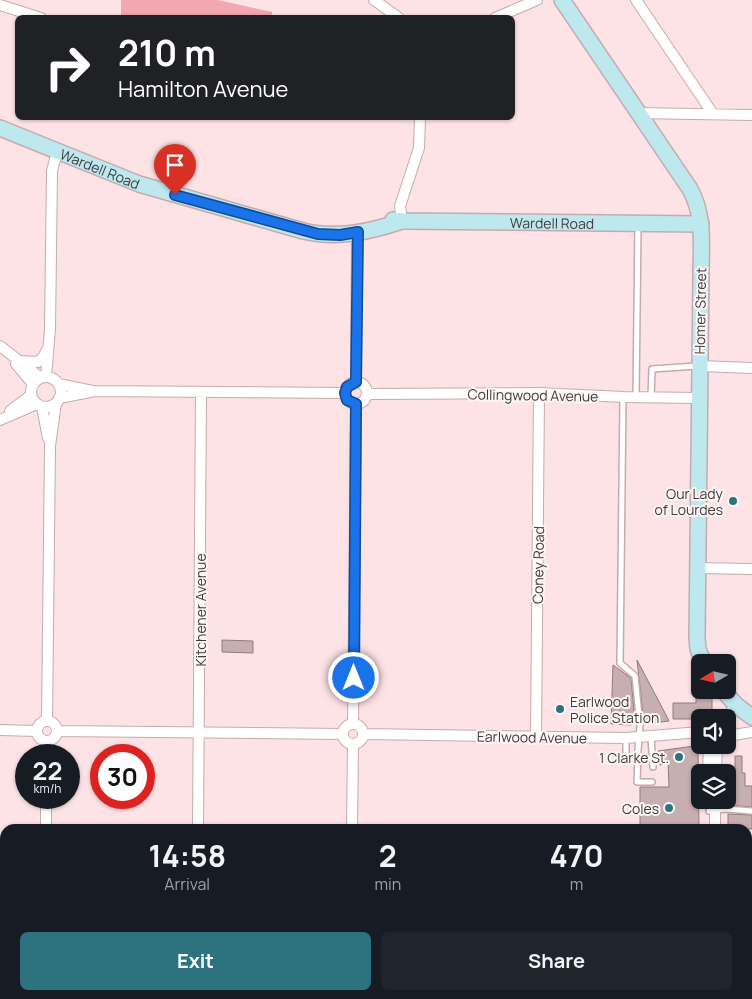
<!DOCTYPE html>
<html lang="en">
<head>
<meta charset="utf-8">
<style>
  :root { --surface:#171b24; --page:#20242c; --text:#f1f3f6; --muted:#9ea1a6; --accent:#2c737f }
  body { margin:0; font-family:Manrope,sans-serif; background:var(--page); color:var(--text); height:100vh; display:flex; flex-direction:column; font-size:19px; white-space:nowrap }
  * { box-sizing:border-box; margin:0 }
  p { font-size:16px; color:var(--muted) }
  .icon { flex:none; width:28px; height:28px; fill:none; stroke:currentColor; stroke-width:2; stroke-linecap:round; stroke-linejoin:round }
  .map { position:relative; flex:1; overflow:hidden }
  .drawer { position:absolute; left:0px; top:824px; width:752px; height:176px; display:flex; flex-direction:column; background:var(--surface); border-radius:15px 15px 0 0; box-shadow:0 1px 4px #0004 }
  .drawer>* { flex:none }
  .banner { position:absolute; left:15px; top:15px; width:500px; height:105px; border-radius:8px; box-shadow:0 1px 4px #0004; background:#202124; color:#fff; overflow:hidden }
  .needle { width:32px; rotate:261deg }
  .buttons { position:absolute; left:691px; top:654px; display:grid; gap:10px }
  .buttons a { display:grid; place-items:center; width:45px; height:45px; border-radius:8px; background:var(--surface); box-shadow:0 1px 4px #0004; font-size:25px }
  .speed { position:absolute; left:15px; top:744px; display:flex; gap:10px; font-size:25px; font-weight:700; text-align:center }
  .speed>* { display:grid; place-content:center; width:65px; height:65px; border-radius:50%; background:var(--surface); box-shadow:0 1px 4px #0004; line-height:1 }
  .speed small { font-size:12px; font-weight:400 }
  .speed .limit { border:8px solid #d22; background:#fff; color:#111 }
  .pin { position:absolute; display:grid; place-items:center; width:42px; height:42px; color:#fff; margin:-51px -21px; border-radius:50% 50% 50% 0; rotate:-45deg; box-shadow:0 0 5px #0007 }
  .pin .icon { rotate:45deg }
  .me { position:absolute; width:55px; margin:-28px; rotate:0deg; stroke-linejoin:round; filter:drop-shadow(0 0 4px #0008) }
  .turn { display:flex; align-items:center; gap:18px; height:105px; padding:0 20px; font-size:22px }
  .turn .icon { width:65px; height:65px; stroke-width:2.5 }
  .turn b { display:block; font-size:35px; line-height:42px }
  .eta { display:flex; justify-content:space-evenly; align-items:center; height:85px; text-align:center }
  .eta b { font-size:30px; font-weight:700; line-height:35px }
  .cta { display:flex; gap:10px; margin-top:auto; padding:10px 20px }
  .cta a { flex:1; height:58px; border-radius:8px; background:var(--accent); color:#fff; font-size:20px; font-weight:700; line-height:58px; text-align:center }
  .cta a+a { background:var(--page); color:var(--text) }
  .map>svg:first-child { display:block }
  .green { fill:#f3a7b1 }
  .building { fill:#c7aeb0; stroke:#927a7d }
  .lines { fill:none; stroke-linecap:round; stroke-linejoin:round }
  .lane-casing { stroke:#c5abae; stroke-width:8 }
  .street-casing { stroke:#c5abae; stroke-width:12 }
  .secondary-casing { stroke:#c5abae; stroke-width:18 }
  .lane { stroke:#fff; stroke-width:5 }
  .street { stroke:#fff; stroke-width:10 }
  .secondary { stroke:#bce8ee; stroke-width:15 }
  .route-casing { stroke:#114b97; stroke-width:12 }
  .route { stroke:#1a73e8; stroke-width:9 }
  .poi-dot { fill:#2c737f; stroke:#fcf6f7; stroke-width:2 }
  .labels { text-anchor:middle; dominant-baseline:central; stroke-width:4; stroke-linejoin:round; paint-order:stroke }
  .street-label { font-size:14px; fill:#423839; stroke:#fcf6f7 }
  .poi-label { font-size:14px; fill:#423839; stroke:#fcf6f7; text-anchor:end }
</style>
</head>
<body>
<div class="map">
<svg width="752" height="999" viewBox="0 0 752 999">
  <rect width="100%" height="100%" fill="#fee3e6"/>
  <path class="green" d="M121,0H218L272,12V17H121Z"/>
  <path class="building" d="M222,640L253,641V653L222,652Z
    M637,660L665,713L669,721L645,724L644,723Z
    M613,665L631,678L635,722H631V725L611,724Z
    M696,695L712,696V718H700V719H673V703H696Z
    M694,746L698,750L699,829H640V787H669L668,763L660,765L658,751Z
    M735,756H742V773H745V786H752V807L726,805L724,800H728V773H735Z
    M728,814L752,815V829H728Z"/>
  <g class="lines">
    <defs>
      <path id="lane" d="M623,397L620,663L635,676L640,726L638,750L637,782H652
        M636,397L638,226
        M651,397L652,369L697,366
        M651,737L653,767
        M626,753V738
        M709,811L726,809L752,811
        M748,891L752,890
        M748,968H752"/>
      <path id="street" d="M374,0L399,18
        M636,0L713,114
        M0,5L41,18
        M495,18L537,0
        M637,113L752,115
        M402,221L400,206L419,148L420,118
        M0,346L41,378
        M20,361L38,362L43,357L47,350
        M16,364L33,384
        M700,366L752,368
        M46,377L50,329L52,171L57,152
        M31 392a15 15 0 1 1 30 0a15 15 0 1 1-30 0Z
        M345 393a11 11 0 1 1 22 0a11 11 0 1 1-22 0Z
        M356,382L357,232
        M58,384L93,391L345,393
        M367,394L539,393L623,397L699,398
        M59,398L90,392
        M42,407L48,438
        M10,411L31,395
        M0,420L37,404
        M698,568L752,569
        M726,718L736,705
        M37 731a10 10 0 1 1 20 0a10 10 0 1 1-20 0Z
        M47,721L50,446L56,403
        M343 734a10 10 0 1 1 20 0a10 10 0 1 1-20 0Z
        M353,724L356,404
        M0,730L37,731
        M57,731L342,734
        M363,734L626,738L700,732
        M728,736L752,732
        M536,737L539,393
        M47,755V741
        M708,772L709,745
        M716,772L717,745
        M46,829V798
        M198,829L201,392
        M352,829L353,745
        M715,829V800
        M628,995V999
        M43,999V995
        M195,999V995
        M350,999V995
        M487,999V995
        M711,999V995"/>
      <g id="secondary">
        <path d="M562,0L690,189C705,216 701,245 701,275L697,638L698,649L703,662"/>
        <path id="s1" d="M0,128L139,184L303,231C337,239 370,232 402,221"/>
        <path id="s2" d="M393,220L402,221L701,224"/>
        <path d="M723,690L736,705L752,717"/>
      </g>
    </defs>
    <use href="#lane" class="lane-casing"/>
    <use href="#street" class="street-casing"/>
    <use href="#secondary" class="secondary-casing"/>
    <use href="#lane" class="lane"/>
    <use href="#street" class="street"/>
    <use href="#secondary" class="secondary"/>
  </g>
  <g class="lines">
    <defs>
      <path id="route" d="M175,195L318,234L340,235L358,232L356,382L347,387L345,393L347,400L356,404L354,678"/>
    </defs>
    <use href="#route" class="route-casing"/>
    <use href="#route" class="route"/>
  </g>
  <g class="poi-dot">
    <circle cx="733" cy="501" r="5"/>
    <circle cx="560" cy="709" r="5"/>
    <circle cx="679" cy="757" r="5"/>
    <circle cx="669" cy="808" r="5"/>
  </g>
  <g class="labels">
    <g class="street-label">
      <text stroke="none"><textPath href="#s1" startOffset="108">Wardell Road</textPath></text>
      <text stroke="none"><textPath href="#s2" startOffset="159">Wardell Road</textPath></text>
      <text transform="translate(700 311) rotate(-89)">Homer Street</text>
      <text transform="translate(533 395) rotate(1)">Collingwood Avenue</text>
      <text transform="translate(538 565) rotate(-89)">Coney Road</text>
      <text transform="translate(200 610) rotate(-90)">Kitchener Avenue</text>
      <text transform="translate(532 737) rotate(1)">Earlwood Avenue</text>
    </g>
    <g class="poi-label">
      <text x="723" y="493">Our Lady<tspan x="723" dy="16">of Lourdes</tspan></text>
      <text x="570" y="701" text-anchor="start">Earlwood<tspan x="570" dy="16">Police Station</tspan></text>
      <text x="669" y="757">1 Clarke St.</text>
      <text x="659" y="808">Coles</text>
    </g>
  </g>
</svg>
<div class="buttons">
<a><svg class="needle" viewBox="-14 -14 28 28"><path d="M0-13l5 13h-10z" fill="#e53935"/><path d="M0 13l5-13h-10z" fill="#9ea1a6"/></svg></a>
<a><svg class="icon" aria-label="sound" viewBox="0 0 24 24"><path d="M4 9h4l5-4v14l-5-4H4zM17 9q2 3 0 6"/></svg></a>
<a><svg class="icon" aria-label="layers" viewBox="0 0 24 24"><path d="M12 4l9 5-9 5-9-5zM3 14l9 5 9-5"/></svg></a>
</div>
<div class="speed"><div>22<small>km/h</small></div><div class="limit">30</div></div>
<div class="pin" style="left:175px;top:195px;background:#d93025"><svg class="icon" aria-label="arrive" viewBox="0 0 24 24"><path d="M6 21V4h12l-3 4 3 4H6"/></svg></div>
<svg class="me" style="left:354px;top:678px" viewBox="-20 -20 40 40"><circle r="17" fill="#1a73e8" stroke="#fff" stroke-width="3"/><path d="M0-11L8 9 0 5-8 9z" fill="#fff"/></svg>
<div class="banner">
<div class="turn"><svg class="icon" aria-label="right" viewBox="0 0 24 24"><path d="M7 20v-9h11M14 6l5 5-5 5"/></svg><div><b>210 m</b>Hamilton Avenue</div></div>
</div>
<section class="drawer">
<div class="eta">
<div><b>14:58</b><p>Arrival</p></div>
<div><b>2</b><p>min</p></div>
<div><b>470</b><p>m</p></div>
</div>
<div class="cta"><a>Exit</a><a>Share</a></div>
</section>
</div>
</body>
</html>
